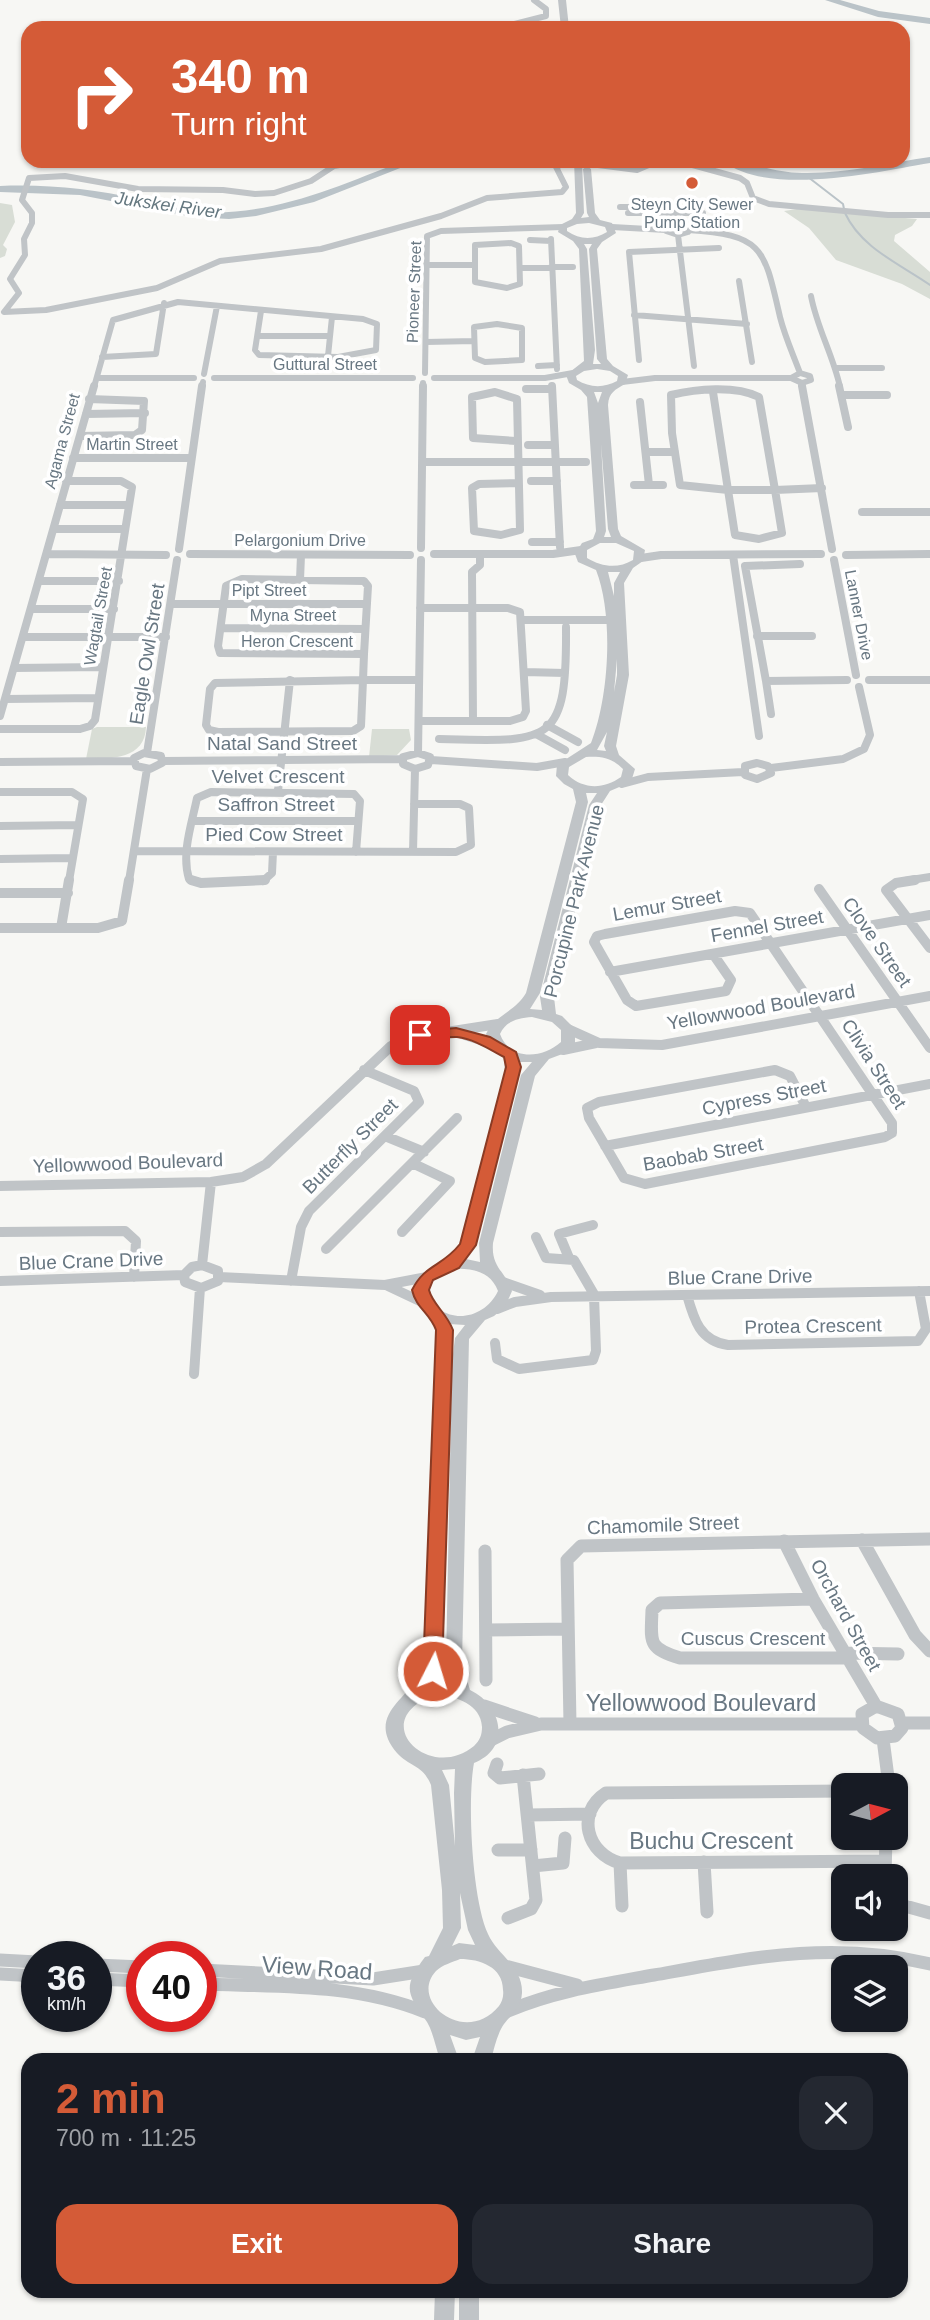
<!DOCTYPE html>
<html lang="en">
<head>
<meta charset="utf-8">
<style>
  :root { --surface:#171b24; --page:#242831; --text:#f1f3f6; --muted:#9ea1a6; --accent:#d45b37 }
  body { margin:0; font-family:Helvetica,sans-serif; background:var(--page); color:var(--text); height:100vh; display:flex; flex-direction:column; font-size:26px; white-space:nowrap }
  * { box-sizing:border-box; margin:0 }
  p { font-size:23px; color:var(--muted) }
  .icon { flex:none; width:38px; height:38px; fill:none; stroke:currentColor; stroke-width:2; stroke-linecap:round; stroke-linejoin:round }
  .map { position:relative; flex:1; overflow:hidden }
  .details { position:absolute; left:21px; top:2053px; width:887px; height:245px; display:flex; flex-direction:column; background:var(--surface); border-radius:21px; box-shadow:0 2px 5px #0004 }
  .details>* { flex:none }
  .hud { position:absolute; left:21px; top:21px; width:889px; height:147px; border-radius:21px; box-shadow:0 2px 5px #0004; background:#d45b37; color:#fff; overflow:hidden }
  .needle { width:46px; rotate:83deg }
  .fabs { position:absolute; left:831px; top:1773px; display:grid; gap:14px }
  .fabs a { display:grid; place-items:center; width:77px; height:77px; border-radius:14px; background:var(--surface); box-shadow:0 2px 5px #0004; font-size:35px }
  .speed { position:absolute; left:21px; top:1941px; display:flex; gap:14px; font-size:35px; font-weight:700; text-align:center }
  .speed>* { display:grid; place-content:center; width:91px; height:91px; border-radius:50%; background:var(--surface); box-shadow:0 2px 5px #0004; line-height:1 }
  .speed small { font-size:18px; font-weight:400 }
  .speed .limit { border:10px solid #d22; background:#fff; color:#111 }
  .pin { position:absolute; display:grid; place-items:center; width:60px; height:60px; color:#fff; margin:-30px; border-radius:14px; box-shadow:0 4px 10px #0006 }
  .me { position:absolute; width:77px; margin:-38px; rotate:5deg; stroke-linejoin:round; filter:drop-shadow(0 0 5px #0008) }
  .turn { display:flex; align-items:center; gap:24px; height:147px; padding:0 35px; font-size:32px }
  .turn .icon { width:91px; height:91px; stroke-width:2.5 }
  .turn b { display:block; font-size:49px; line-height:60px }
  .round { display:grid; place-items:center; flex:none; width:74px; height:74px; border-radius:21px; background:var(--page) }
  .summary { display:flex; align-items:center; justify-content:space-between; height:119px; padding:0 35px }
  h1 { font-size:42px; font-weight:700; line-height:52px; color:var(--accent) }
  .primary-button { display:flex; gap:14px; margin-top:auto; padding:14px 35px }
  .primary-button a { flex:1; height:80px; border-radius:21px; background:var(--accent); color:#fff; font-size:28px; font-weight:700; line-height:80px; text-align:center }
  .primary-button a+a { background:var(--page); color:var(--text) }
  .map>svg:first-child { display:block }
  .green { fill:#d8ddd5 }
  .lines { fill:none; stroke-linecap:round; stroke-linejoin:round }
  .stream { stroke:#bac3c8; stroke-width:2 }
  .river { fill:#bac3c8; fill-rule:evenodd }
  .minor-tunnel { stroke:#d3d7d8; stroke-width:6; stroke-dasharray:6 3.5; stroke-linecap:butt }
  .minor-far3 { stroke:#c0c4c7; stroke-width:6 }
  .minor-far2 { stroke:#c0c4c7; stroke-width:8 }
  .minor-far1 { stroke:#c0c4c7; stroke-width:10 }
  .minor { stroke:#c0c4c7; stroke-width:13 }
  .tertiary { fill:#c0c4c7; fill-rule:evenodd }
  .route { fill:#d45b37; stroke:#8a3b24; stroke-width:2 }
  .poi-dot { fill:#d45b37; stroke:#fff; stroke-width:2.5 }
  .labels { text-anchor:middle; dominant-baseline:central; stroke-width:7; stroke-linejoin:round; paint-order:stroke }
  .far-poi-label { font-size:16px; fill:#687782; stroke:#fff }
  .far-street-label { font-size:16px; fill:#687782; stroke:#fff }
  .far-water-label { font-size:18px; font-style:italic; fill:#64777f; stroke:#fff }
  .street-label { font-size:19px; fill:#687782; stroke:#fff }
  .near-street-label { font-size:23px; fill:#687782; stroke:#fff }
</style>
</head>
<body>
<div class="map">
<svg width="930" height="2320" viewBox="0 0 930 2320">
  <rect width="100%" height="100%" fill="#f7f7f4"/>
  <path class="green" d="M0,203L12,205L15,222L3,245L7,249L5,256L0,258Z
    M797,209L917,219L912,226L895,235L894,241L930,272V299L902,284L836,260L809,228L784,211Z
    M97,727H146C145,759 112,759 86,759L92,729Z
    M372,729H409L411,740L397,755L369,757Z"/>
  <g class="lines">
    <path class="stream" d="M808,177L843,204L844,209
      M845,213C861,248 900,264 930,285"/>
    <path class="river" d="M825,0H840L879,11L930,18V24L878,17Z
      M930,157V163C876,172 769,197 723,161C749,161 774,173 802,173C845,174 888,163 930,157Z
      M403,161H418L314,202L256,216L229,219L193,217L80,195L0,192V186C47,184 93,189 139,199C160,203 180,210 202,212C273,216 339,186 403,161Z"/>
    <path class="minor-tunnel" d="M565,163L598,165"/>
    <path class="minor-far3" d="M498,28L546,16V9L534,0
      M361,161L334,166L311,181L274,193L255,194L223,190L138,189L65,176L29,178L22,200L32,213V223L24,239L25,255L10,279L19,293L4,312L46,310L157,288L220,261L321,249L441,216L487,198L562,192L566,187L556,167L565,163
      M678,161L740,178L747,183L753,198L769,204L888,215H930
      M598,165L637,170L658,161
      M620,207H639
      M628,213H703
      M676,226L685,228L688,232L678,235L666,231L668,227Z
      M612,227L666,230
      M688,230C764,235 764,248 780,317C785,337 793,354 800,373
      M678,235L694,366
      M551,239L557,369
      M530,240L551,241
      M511,243L519,246L520,284L507,288L475,282V245Z
      M426,265H474
      M551,267H573
      M522,268H551
      M739,281L752,362
      M811,296C817,328 833,355 840,387
      M634,315L747,324
      M497,324L522,328V360L485,362L475,358L474,327Z
      M258,336H330
      M426,342L474,341
      M328,356L332,317
      M102,357L156,354L164,303
      M639,360L629,252L719,248
      M538,366L557,365
      M835,368H882
      M425,373L427,236L441,231L563,227
      M800,373L810,376L811,380L802,383L791,378Z
      M204,374L217,306
      M97,378H194
      M214,378H413
      M434,378H545L573,373
      M622,382L655,378H791
      M802,383L803,387
      M94,387L113,320L178,302L363,319L377,324L376,350L338,357L259,355L255,350L261,311
      M202,387L203,382
      M423,387V383"/>
    <path class="minor-far2" d="M552,386L560,547
      M802,386L832,549
      M839,386L848,427
      M526,389H552
      M713,392L728,490
      M841,395H887
      M640,402L649,485
      M86,414L145,413
      M80,436L135,435L142,430L144,401L89,399
      M516,441L473,438L472,397L495,392L517,399L520,530L501,535L474,531L472,488L479,484L518,483
      M528,445H555
      M647,452H675
      M73,458H191
      M422,462H586
      M531,481H557
      M634,485H663
      M728,490H775
      M728,490L735,535L759,539L782,533L775,490
      M728,490L680,485L672,433L671,395C696,389 735,385 759,397L775,490
      M775,490L822,488
      M60,505H128
      M862,512H930
      M54,529H125
      M532,542H560
      M421,548L423,386
      M179,549L202,386
      M47,554L166,555
      M190,554L410,555
      M434,554H553L581,550
      M733,555L759,736
      M846,555L929,554
      M641,558L661,555L821,554
      M834,560L856,675
      M242,579L364,581L368,586L364,654L220,653L218,646L226,586Z
      M300,580L301,555
      M39,581H119
      M171,604H367
      M32,609H114
      M522,620H610
      M221,628L365,629
      M757,636H812
      M24,637H166
      M14,668L103,667
      M524,672L565,673
      M363,680L361,726L353,731L218,732L209,730L206,725L210,689L215,683Z
      M363,680L364,654
      M363,680H419
      M869,680H930
      M766,681L745,566L800,564
      M5,699L98,698
      M771,714L766,681L847,680
      M0,716L94,386
      M419,721H510L523,717L526,711L520,612L508,608H420
      M473,721L472,572L480,565V554
      M547,725L578,742
      M0,729H80L90,726L95,720L132,487L121,481H66
      M536,734L565,750
      M439,739C551,742 567,746 566,627
      M144,753L161,756L162,763L150,769L136,766L134,758Z
      M147,753L177,560
      M418,753L421,560
      M418,753L430,757L428,765L415,769L403,764V757Z
      M431,760L537,767L565,762
      M163,761L401,759
      M0,762L133,761
      M757,763L768,766L771,773L757,779L745,775V766Z
      M771,768L843,759L864,749L870,735L859,687
      M622,784L648,777L743,772
      M278,791L290,680
      M0,792H72L83,799L69,881
      M193,821H358
      M0,826L78,825
      M135,851L456,852L471,845L469,808L460,804H414
      M413,852L415,769
      M0,859L72,858
      M129,881L147,769
      M196,881L189,879C181,853 192,823 197,798L211,792L354,794L360,801L356,852
      M263,881L272,873L273,852
      M905,881L930,877"/>
    <path class="minor-far1" d="M191,880L201,883L265,880
      M915,880L896,883L886,890L930,948
      M819,889L930,1048
      M0,893H68
      M0,928H98L122,921L129,880
      M61,928L69,880
      M713,954L731,980L726,991L636,1006L627,1000L594,942L597,936L605,934L735,911L750,913L892,1123V1133L885,1137L645,1184L624,1178L589,1118L587,1108L599,1102L775,1070L790,1076L806,1107
      M610,972L930,915
      M568,1029L599,1043L662,1045L930,996
      M462,1034L496,1045
      M563,1050L596,1043
      M385,1136L424,1152
      M605,1146L930,1084
      M0,1186L211,1182L243,1177L266,1164L391,1046L408,1038L498,1024
      M0,1232L125,1231L136,1241L134,1277
      M402,1232L450,1181L412,1163
      M536,1237L546,1258L574,1260L595,1296
      M326,1249L457,1118
      M569,1258L559,1234L593,1225
      M202,1265L218,1271V1281L201,1288L185,1282L184,1275L192,1267Z
      M202,1265L211,1182
      M219,1277L385,1285L427,1277
      M0,1281L184,1275
      M291,1281L301,1227L309,1211L419,1102L414,1091L364,1070
      M503,1282L540,1295
      M388,1286L424,1303
      M687,1295C694,1320 700,1341 728,1345L918,1341L926,1329L919,1291
      M497,1309L515,1302L551,1297L930,1291
      M495,1343L497,1359L519,1369L593,1360L596,1351L594,1296
      M194,1374L200,1288"/>
    <path class="minor" d="M862,1540L915,1635L930,1651
      M784,1541L813,1599L876,1706
      M485,1551L486,1680
      M813,1599L660,1603L652,1610C651,1642 647,1648 680,1658H846
      M486,1630L568,1629
      M843,1653L898,1654
      M484,1706L535,1723
      M876,1706L898,1714L902,1728L895,1736L877,1738L863,1728L862,1714Z
      M902,1723H930
      M570,1724L567,1560L581,1546L930,1539
      M883,1739L889,1785
      M487,1742L507,1732L541,1724H861
      M497,1764L494,1773L500,1778L539,1774
      M844,1791L606,1793C575,1813 587,1854 620,1863L884,1861
      M528,1815L590,1814
      M498,1850H531
      M704,1862L707,1912
      M620,1863L622,1906
      M533,1866L563,1863L565,1838
      M885,1876L886,1838
      M896,1898L905,1906L930,1913
      M508,1918L531,1909L536,1900L523,1775
      M0,1960L37,1962
      M96,1965L142,1967
      M501,1965L577,1985
      M201,1970L373,1979L424,1971
      M0,1974L37,1976
      M96,1979L142,1981
      M201,1984C277,1987 353,1983 425,2012
      M508,2011C555,1991 604,1984 654,1975C749,1958 833,1940 930,1964"/>
    <path class="tertiary" d="M558,0H566L569,28H561Z
      M574,161H582L584,213L581,218L589,217L587,213L583,169L587,166L591,169L595,213L600,220L612,223L616,233L602,242L597,249L607,359L613,366L628,375L625,384C615,390 609,392 608,405L618,529L621,536L645,550L643,561L633,568L624,583L629,675L616,746L619,755L635,769L631,782L610,791L601,805L554,997L556,1014L562,1016L575,1029V1043L565,1053L549,1059L535,1076L493,1243C491,1268 505,1270 512,1291L505,1307L494,1316L485,1320L469,1339L462,1663L470,1690C502,1705 512,1748 474,1763C467,1801 472,1899 488,1934C497,1955 523,1966 522,1993C521,2008 512,2014 504,2024C497,2034 494,2049 491,2060H472L480,2037L466,2040L450,2035L459,2060H440C436,2048 433,2032 427,2022C407,1993 402,1988 425,1957L429,1956L443,1928L442,1890L431,1785C423,1765 410,1767 397,1753C369,1720 399,1703 417,1680C422,1675 424,1668 427,1661L438,1335L433,1319L419,1307L413,1290L423,1273L434,1265L448,1261L457,1252L464,1234L505,1073L504,1058L492,1048L486,1034C496,1014 515,1012 526,993L576,802L573,789L564,784L556,776L557,765L591,743C609,698 614,616 596,570L578,562L575,554L582,543L593,539L596,531L587,397L581,390L569,383L566,375L584,361L579,249L573,241L558,232L560,225L572,219L576,213ZM589,223L605,227L607,232C594,240 580,240 567,231V228L577,224ZM584,244H592L589,249L597,359L601,364H593L595,350L587,249ZM597,369L610,371L618,376L617,381C604,388 590,388 577,380L576,376L584,371ZM594,392H602L598,403ZM601,444L608,529L611,537H604L606,531ZM600,543H616L634,551L633,560C618,569 602,567 587,558V550ZM608,572H620L614,583V596ZM617,659V675L614,692ZM607,732L604,746L606,751L597,750ZM586,757C601,756 612,758 623,769L621,777C604,789 584,790 568,775L569,767ZM586,793H597L589,805L540,997L542,1010L530,1009L540,993L588,802ZM532,1017L552,1022L561,1030V1042C542,1059 510,1061 500,1034C506,1021 518,1018 532,1017ZM518,1062H532L521,1075L479,1243L480,1262L466,1259L478,1234L519,1073ZM454,1269C473,1268 491,1272 498,1291C483,1323 438,1326 427,1290L438,1275ZM449,1324L465,1325L455,1338L452,1362L446,1663L452,1684L435,1683L443,1661L452,1335ZM438,1694C456,1697 481,1704 482,1727C482,1735 480,1740 474,1746C428,1784 363,1718 438,1694ZM455,1769L454,1793L455,1846L449,1785L442,1770ZM460,1893L468,1930L475,1945L459,1943L452,1946L461,1928ZM460,1959C480,1959 503,1967 503,1990C504,1996 502,2002 499,2006C465,2047 408,2001 436,1971C442,1965 453,1962 460,1959Z
      M435,2291H455L454,2320H434Z
      M459,2291H479V2320H459Z"/>
  </g>
  <path class="route" d="M456,1028L490,1037L516,1052L521,1067L476,1245L459,1268L433,1280L429,1290C433,1305 446,1312 453,1330L442,1671L433,1679L423,1671L436,1330C430,1313 416,1308 412,1290C425,1264 442,1267 460,1244L506,1067L504,1057C489,1049 474,1039 457,1037C443,1036 423,1045 413,1035L420,1031Z"/>
  <circle class="poi-dot" cx="692" cy="183" r="7"/>
  <g class="labels">
    <g class="far-poi-label">
      <text x="692" y="204">Steyn City Sewer<tspan x="692" dy="18">Pump Station</tspan></text>
    </g>
    <g class="far-street-label">
      <text transform="translate(414 292) rotate(-88)">Pioneer Street</text>
      <text x="325" y="364">Guttural Street</text>
      <text transform="translate(62 441) rotate(-75)">Agama Street</text>
      <text x="132" y="444">Martin Street</text>
      <text x="300" y="540">Pelargonium Drive</text>
      <text x="269" y="590">Pipt Street</text>
      <text x="293" y="615">Myna Street</text>
      <text transform="translate(859 615) rotate(79)">Lanner Drive</text>
      <text transform="translate(98 616) rotate(-80)">Wagtail Street</text>
      <text x="297" y="641">Heron Crescent</text>
    </g>
    <g class="far-water-label">
      <text transform="translate(168 205) rotate(8)">Jukskei River</text>
    </g>
    <g class="street-label">
      <text transform="translate(147 654) rotate(-81)">Eagle Owl Street</text>
      <text x="282" y="743">Natal Sand Street</text>
      <text x="278" y="776">Velvet Crescent</text>
      <text x="276" y="804">Saffron Street</text>
      <text x="274" y="834">Pied Cow Street</text>
      <text transform="translate(574 901) rotate(-76)">Porcupine Park Avenue</text>
      <text transform="translate(667 905) rotate(-10)">Lemur Street</text>
      <text transform="translate(767 926) rotate(-10)">Fennel Street</text>
      <text transform="translate(877 942) rotate(55)">Clove Street</text>
      <text transform="translate(761 1007) rotate(-10)">Yellowwood Boulevard</text>
      <text transform="translate(874 1064) rotate(57)">Clivia Street</text>
      <text transform="translate(764 1097) rotate(-11)">Cypress Street</text>
      <text transform="translate(350 1146) rotate(-45)">Butterfly Street</text>
      <text transform="translate(703 1154) rotate(-10)">Baobab Street</text>
      <text transform="translate(128 1163) rotate(-2)">Yellowwood Boulevard</text>
      <text transform="translate(91 1261) rotate(-2)">Blue Crane Drive</text>
      <text transform="translate(740 1277) rotate(-1)">Blue Crane Drive</text>
      <text transform="translate(813 1326) rotate(-1)">Protea Crescent</text>
      <text transform="translate(663 1525) rotate(-2)">Chamomile Street</text>
      <text transform="translate(846 1615) rotate(61)">Orchard Street</text>
      <text x="753" y="1638">Cuscus Crescent</text>
    </g>
    <g class="near-street-label">
      <text x="701" y="1703">Yellowwood Boulevard</text>
      <text x="711" y="1841">Buchu Crescent</text>
      <text transform="translate(317 1968) rotate(4)">View Road</text>
    </g>
  </g>
</svg>
<div class="fabs">
<a><svg class="needle" viewBox="-14 -14 28 28"><path d="M0-13l5 13h-10z" fill="#e53935"/><path d="M0 13l5-13h-10z" fill="#9ea1a6"/></svg></a>
<a><svg class="icon" aria-label="sound" viewBox="0 0 24 24"><path d="M4 9h4l5-4v14l-5-4H4zM17 9q2 3 0 6"/></svg></a>
<a><svg class="icon" aria-label="layers" viewBox="0 0 24 24"><path d="M12 4l9 5-9 5-9-5zM3 14l9 5 9-5"/></svg></a>
</div>
<div class="speed"><div>36<small>km/h</small></div><div class="limit">40</div></div>
<div class="pin" style="left:420px;top:1035px;background:#d93025"><svg class="icon" aria-label="arrive" viewBox="0 0 24 24"><path d="M6 21V4h12l-3 4 3 4H6"/></svg></div>
<svg class="me" style="left:433px;top:1671px" viewBox="-20 -20 40 40"><circle r="17" fill="#d45b37" stroke="#fff" stroke-width="3"/><path d="M0-11L8 9 0 5-8 9z" fill="#fff"/></svg>
<div class="hud">
<div class="turn"><svg class="icon" aria-label="right" viewBox="0 0 24 24"><path d="M7 20v-9h11M14 6l5 5-5 5"/></svg><div><b>340 m</b>Turn right</div></div>
</div>
<section class="details">
<div class="summary"><div><h1>2 min</h1><p>700 m · 11:25</p></div><a class="round"><svg class="icon" aria-label="close" viewBox="0 0 24 24"><path d="M6 6l12 12M18 6L6 18"/></svg></a></div>
<div class="primary-button"><a>Exit</a><a>Share</a></div>
</section>
</div>
</body>
</html>
